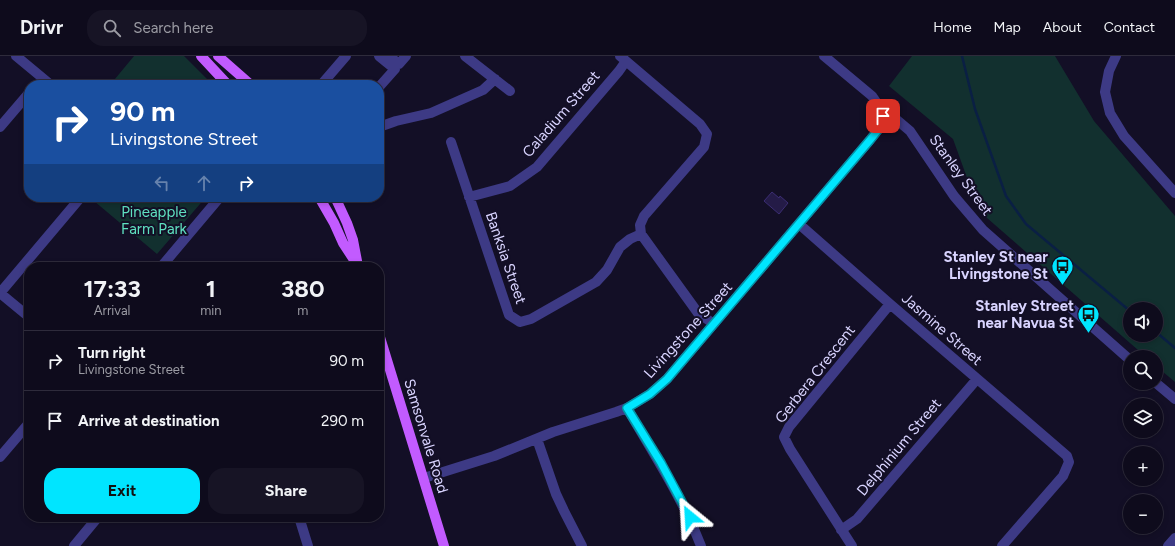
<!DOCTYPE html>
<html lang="en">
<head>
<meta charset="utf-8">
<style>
  :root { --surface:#0e0b1c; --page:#171425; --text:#f1f3f6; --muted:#9b9ba3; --line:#2e2b3b; --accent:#00e5ff }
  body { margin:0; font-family:Figtree,sans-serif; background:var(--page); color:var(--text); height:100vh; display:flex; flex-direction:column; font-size:15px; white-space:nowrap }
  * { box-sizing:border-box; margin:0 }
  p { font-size:13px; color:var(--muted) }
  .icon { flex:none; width:22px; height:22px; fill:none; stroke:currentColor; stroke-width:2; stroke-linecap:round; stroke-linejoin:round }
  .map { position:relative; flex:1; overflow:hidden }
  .panel { position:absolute; left:24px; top:206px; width:360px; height:260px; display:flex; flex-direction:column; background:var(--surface); border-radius:16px; box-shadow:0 2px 6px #0003,0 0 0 1px var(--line) }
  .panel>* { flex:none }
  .hud { position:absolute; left:24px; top:24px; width:360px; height:122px; border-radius:16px; box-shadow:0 2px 6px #0003,0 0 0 1px var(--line); background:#1a4fa0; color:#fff; overflow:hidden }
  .controls { position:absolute; left:1123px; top:246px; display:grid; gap:8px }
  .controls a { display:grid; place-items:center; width:40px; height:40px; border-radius:50%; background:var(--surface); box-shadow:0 2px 6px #0003,0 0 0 1px var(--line); font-size:20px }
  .pin { position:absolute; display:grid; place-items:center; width:34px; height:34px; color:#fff; margin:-17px; border-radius:8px; box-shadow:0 2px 6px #0006 }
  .me { position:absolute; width:44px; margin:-22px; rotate:333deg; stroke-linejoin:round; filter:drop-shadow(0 0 3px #0008) }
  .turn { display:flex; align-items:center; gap:14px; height:84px; padding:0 20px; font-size:18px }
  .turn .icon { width:52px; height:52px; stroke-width:2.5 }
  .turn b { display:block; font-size:28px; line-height:34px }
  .lanes { display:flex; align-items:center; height:38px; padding:0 20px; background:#0003; justify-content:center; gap:20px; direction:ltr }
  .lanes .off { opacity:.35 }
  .eta { display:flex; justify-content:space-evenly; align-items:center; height:68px; text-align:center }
  .eta b { font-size:24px; font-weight:700; line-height:28px }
  .primary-button { display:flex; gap:8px; margin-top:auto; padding:8px 20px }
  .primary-button a { flex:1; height:46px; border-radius:16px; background:var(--accent); color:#111; font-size:16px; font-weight:700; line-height:46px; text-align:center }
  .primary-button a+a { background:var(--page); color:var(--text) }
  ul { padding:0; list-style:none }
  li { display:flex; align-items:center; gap:12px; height:60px; padding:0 20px; border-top:1px solid var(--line) }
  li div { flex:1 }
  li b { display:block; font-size:15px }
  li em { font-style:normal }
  header { display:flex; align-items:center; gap:24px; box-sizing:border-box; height:56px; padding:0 20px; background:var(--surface); border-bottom:1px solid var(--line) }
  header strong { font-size:19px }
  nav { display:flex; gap:22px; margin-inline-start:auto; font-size:14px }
  .search { width:280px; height:36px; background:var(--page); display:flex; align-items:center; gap:10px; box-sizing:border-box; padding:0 14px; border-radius:16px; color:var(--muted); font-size:15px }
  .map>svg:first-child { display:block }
  .green { fill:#12302f; fill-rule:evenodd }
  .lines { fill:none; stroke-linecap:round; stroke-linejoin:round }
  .stream { stroke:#0a1f44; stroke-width:2.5 }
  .building { fill:#241b47; stroke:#3b2d73 }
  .minor { stroke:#3d3a85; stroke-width:10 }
  .major { stroke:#c25bff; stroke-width:10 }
  .route-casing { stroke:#0095a6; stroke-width:10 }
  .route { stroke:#00e5ff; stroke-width:7 }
  .labels { text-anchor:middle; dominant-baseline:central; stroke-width:4; stroke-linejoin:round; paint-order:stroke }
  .street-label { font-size:15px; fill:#d9d4ff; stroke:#130f26 }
  .park-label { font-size:15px; fill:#5fe0c0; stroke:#130f26 }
  .poi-label { font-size:15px; font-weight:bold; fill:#d9d4ff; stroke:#130f26; text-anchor:end }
</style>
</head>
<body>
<header>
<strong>Drivr</strong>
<div class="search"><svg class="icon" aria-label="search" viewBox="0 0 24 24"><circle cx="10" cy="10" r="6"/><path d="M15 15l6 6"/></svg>Search here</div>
<nav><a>Home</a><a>Map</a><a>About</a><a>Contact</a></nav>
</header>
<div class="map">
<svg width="1175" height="490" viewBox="0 0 1175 490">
  <rect width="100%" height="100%" fill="#130f26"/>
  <path class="green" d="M134,0H184L213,29H110Z
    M912,0H1055L1094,65L1175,160V326L1156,310V301H1146L979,155L953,83L889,30ZM1130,253H1156V279H1130Z
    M98,141H206L157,198L94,145Z"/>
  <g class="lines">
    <path class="stream" d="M962,0L975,53L1006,140L1026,168L1130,255
      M1156,276L1175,292"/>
  </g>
  <path class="building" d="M772,136L779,142L780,140L788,147L779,158L764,145Z"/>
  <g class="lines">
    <path class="minor" d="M16,0L51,29
      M379,0L395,13L379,31
      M389,0L399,8L406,0
      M465,0L510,35
      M620,0L700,68L707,78L704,91L644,160L640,169L641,178L698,257L714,268
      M1116,0L1109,15L1105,36L1110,57L1124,80L1175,137
      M321,29L346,0
      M883,60L897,64L910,75L954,140L983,174L1130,304
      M0,71L29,37
      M379,71L396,65L431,57L483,34L495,23
      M451,86L509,259L520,266L531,263L596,226L607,214L620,191L630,183L641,178
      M469,141L510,130L537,111L619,15L626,5
      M799,168L890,248L1067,400L1069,406L1063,420L1002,490
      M161,211L220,141
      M0,237L81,141
      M0,237L29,261
      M1156,327L1175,343
      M627,352C653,397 682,441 701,490
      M537,383L556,438L564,455L582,490
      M0,401L29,367
      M424,422L494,400L553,376L616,356L627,352L650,338L667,323L870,84C885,66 887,60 872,40L824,0
      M299,461L308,490
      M841,474L857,463L977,323
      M74,490L98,461
      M852,490L790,393L784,381L789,371L890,248
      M1168,490L1175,482"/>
    <path class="major" d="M201,0L228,29
      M218,0L251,29
      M319,141L334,167L343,187L358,210
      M335,141L347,167L353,184L357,205
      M379,278L444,490"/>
  </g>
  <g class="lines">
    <defs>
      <path id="route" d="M690,461L661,407L627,352L650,338L667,323L870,84L882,69L883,60"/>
    </defs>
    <use href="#route" class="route-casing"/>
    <use href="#route" class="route"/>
  </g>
  <defs>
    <symbol id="bus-pin" viewBox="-11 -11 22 30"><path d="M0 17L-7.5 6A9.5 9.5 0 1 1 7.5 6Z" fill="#00e5ff" stroke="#130f26"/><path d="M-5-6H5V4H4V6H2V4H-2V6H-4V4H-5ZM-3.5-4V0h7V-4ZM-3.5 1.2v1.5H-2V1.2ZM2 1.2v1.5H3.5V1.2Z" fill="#111"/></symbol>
  </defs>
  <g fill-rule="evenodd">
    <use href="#bus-pin" x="1050" y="198" width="25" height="34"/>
    <use href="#bus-pin" x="1076" y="246" width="25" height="34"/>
  </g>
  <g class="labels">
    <g class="street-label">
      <text transform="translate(561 58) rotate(-49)">Caladium Street</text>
      <text transform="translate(961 119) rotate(54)">Stanley Street</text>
      <text transform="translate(506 202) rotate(71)">Banksia Street</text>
      <text transform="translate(942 273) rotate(41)">Jasmine Street</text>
      <text transform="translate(688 274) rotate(-48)">Livingstone Street</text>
      <text transform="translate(815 318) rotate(-52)">Gerbera Crescent</text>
      <text transform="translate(426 380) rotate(73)">Samsonvale Road</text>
      <text transform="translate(899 391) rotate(-50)">Delphinium Street</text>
    </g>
    <g class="park-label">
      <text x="154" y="156">Pineapple<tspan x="154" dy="17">Farm Park</tspan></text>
    </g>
    <g class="poi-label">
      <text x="1048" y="201">Stanley St near<tspan x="1048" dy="17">Livingstone St</tspan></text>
      <text x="1074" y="250">Stanley Street<tspan x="1074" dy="17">near Navua St</tspan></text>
    </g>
  </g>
</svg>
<div class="controls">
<a><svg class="icon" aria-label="sound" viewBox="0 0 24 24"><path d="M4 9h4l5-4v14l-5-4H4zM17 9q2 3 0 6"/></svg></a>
<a><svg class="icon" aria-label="search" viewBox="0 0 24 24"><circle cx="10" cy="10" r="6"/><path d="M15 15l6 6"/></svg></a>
<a><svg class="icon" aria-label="layers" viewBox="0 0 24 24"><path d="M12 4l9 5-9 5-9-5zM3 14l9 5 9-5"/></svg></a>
<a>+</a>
<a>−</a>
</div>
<div class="pin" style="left:883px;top:60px;background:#d93025"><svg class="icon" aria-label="arrive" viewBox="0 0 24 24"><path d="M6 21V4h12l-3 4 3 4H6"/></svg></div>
<svg class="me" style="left:690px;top:461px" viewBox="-20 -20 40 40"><path d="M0-17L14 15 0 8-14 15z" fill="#00e5ff" stroke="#fff" stroke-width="4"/></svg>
<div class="hud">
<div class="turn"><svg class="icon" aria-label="right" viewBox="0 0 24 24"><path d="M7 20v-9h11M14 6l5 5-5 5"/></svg><div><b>90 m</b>Livingstone Street</div></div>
<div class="lanes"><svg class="icon off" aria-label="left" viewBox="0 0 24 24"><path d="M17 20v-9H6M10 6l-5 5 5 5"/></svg><svg class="icon off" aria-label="ahead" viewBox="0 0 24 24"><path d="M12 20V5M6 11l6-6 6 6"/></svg><svg class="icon" aria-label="right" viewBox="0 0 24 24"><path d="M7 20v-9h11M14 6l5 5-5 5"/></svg></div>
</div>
<section class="panel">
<div class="eta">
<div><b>17:33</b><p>Arrival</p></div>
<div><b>1</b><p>min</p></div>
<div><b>380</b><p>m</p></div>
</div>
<ul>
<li><svg class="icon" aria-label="right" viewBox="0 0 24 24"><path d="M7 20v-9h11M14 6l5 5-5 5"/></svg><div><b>Turn right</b><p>Livingstone Street</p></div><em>90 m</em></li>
<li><svg class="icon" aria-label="arrive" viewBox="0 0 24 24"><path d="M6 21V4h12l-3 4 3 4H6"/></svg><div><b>Arrive at destination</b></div><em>290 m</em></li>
</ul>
<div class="primary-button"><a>Exit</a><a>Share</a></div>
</section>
</div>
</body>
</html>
